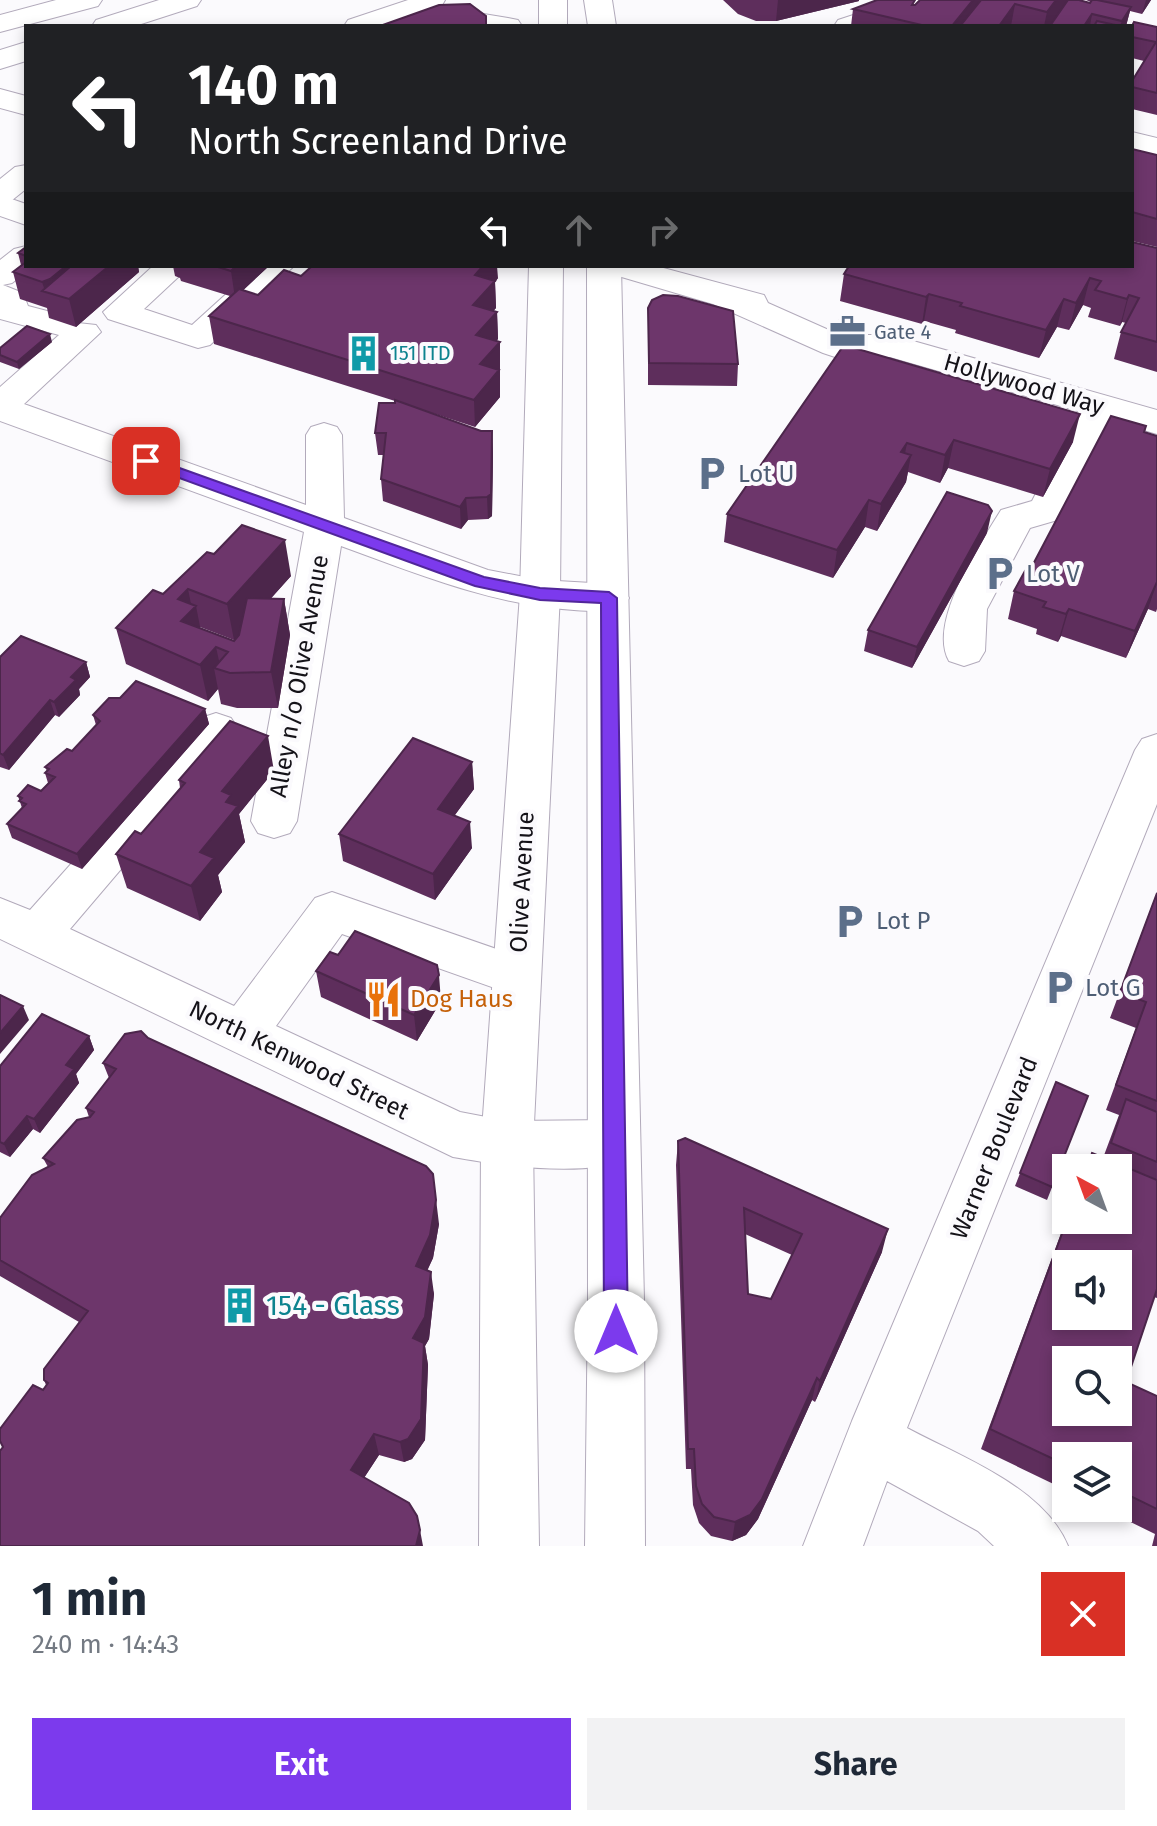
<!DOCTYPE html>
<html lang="en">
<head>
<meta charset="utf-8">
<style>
  :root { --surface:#fff; --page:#f2f2f3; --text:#1f2937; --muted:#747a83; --accent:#7c3aed }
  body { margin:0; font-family:"Fira Sans",sans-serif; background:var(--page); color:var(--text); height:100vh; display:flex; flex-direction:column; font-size:30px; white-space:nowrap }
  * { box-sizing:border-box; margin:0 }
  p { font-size:26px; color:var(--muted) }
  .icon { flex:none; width:44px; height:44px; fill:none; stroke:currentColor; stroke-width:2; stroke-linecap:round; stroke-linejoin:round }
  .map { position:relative; height:1546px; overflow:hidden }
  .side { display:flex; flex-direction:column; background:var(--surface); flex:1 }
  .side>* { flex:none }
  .banner { position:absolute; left:24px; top:24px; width:1110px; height:244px; border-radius:0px; box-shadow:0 4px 12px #0003; background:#202124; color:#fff; overflow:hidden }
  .needle { width:52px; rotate:319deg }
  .tools { position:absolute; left:1052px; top:1154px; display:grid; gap:16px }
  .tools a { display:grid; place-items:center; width:80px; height:80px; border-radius:0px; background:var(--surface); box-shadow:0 4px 12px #0003; font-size:40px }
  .pin { position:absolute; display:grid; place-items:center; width:68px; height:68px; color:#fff; margin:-34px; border-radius:16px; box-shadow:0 4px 12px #0006 }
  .me { position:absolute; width:88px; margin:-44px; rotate:0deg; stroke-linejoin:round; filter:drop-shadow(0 0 6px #0008) }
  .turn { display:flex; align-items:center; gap:28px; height:168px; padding:0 32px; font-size:36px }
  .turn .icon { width:104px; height:104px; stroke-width:2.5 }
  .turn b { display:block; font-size:56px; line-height:68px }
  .lanes { display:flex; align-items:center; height:76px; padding:0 32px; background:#0003; justify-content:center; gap:40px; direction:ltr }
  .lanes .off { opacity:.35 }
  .round { display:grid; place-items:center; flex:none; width:84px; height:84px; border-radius:0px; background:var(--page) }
  .summary { display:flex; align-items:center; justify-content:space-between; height:136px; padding:0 32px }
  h1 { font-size:48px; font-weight:700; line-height:60px }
  .cta { display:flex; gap:16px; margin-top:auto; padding:16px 32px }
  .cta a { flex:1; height:92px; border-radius:0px; background:var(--accent); color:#fff; font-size:32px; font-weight:700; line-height:92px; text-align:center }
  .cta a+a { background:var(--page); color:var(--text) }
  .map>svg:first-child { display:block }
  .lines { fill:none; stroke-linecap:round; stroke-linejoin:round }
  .minor-casing { stroke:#b2aabb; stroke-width:2 }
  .major-casing { stroke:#b2aabb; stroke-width:2 }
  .highway-casing { stroke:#b2aabb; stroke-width:2 }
  .minor { fill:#fff; fill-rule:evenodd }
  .major { fill:#fff; fill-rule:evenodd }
  .highway { fill:#fff; fill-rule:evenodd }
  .wall { fill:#5e2e5c; fill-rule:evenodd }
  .shaded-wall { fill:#4c264b }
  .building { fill:#6d366b; stroke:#4c264b; stroke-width:2; fill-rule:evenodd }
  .route { fill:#7c3aed; stroke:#51269a; stroke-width:2 }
  .labels { text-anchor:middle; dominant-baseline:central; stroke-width:8; stroke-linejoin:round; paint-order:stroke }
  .far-service-label { font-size:20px; fill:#4e5e75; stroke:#fbfafd; text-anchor:start }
  .far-culture-label { font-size:20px; fill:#0d838f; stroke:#fbfafd; text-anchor:start }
  .street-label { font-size:24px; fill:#141218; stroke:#fbfafd }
  .service-label { font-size:24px; fill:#4e5e75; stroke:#fbfafd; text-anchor:start }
  .food-label { font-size:24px; fill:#c56008; stroke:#fbfafd; text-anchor:start }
  .near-culture-label { font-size:28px; fill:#0d838f; stroke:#fbfafd; text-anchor:start }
</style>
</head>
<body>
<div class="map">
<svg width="1157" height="1546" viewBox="0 0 1157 1546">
  <rect width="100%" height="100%" fill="#fbfafd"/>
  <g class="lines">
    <defs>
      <path id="minor" d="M899,0H941L937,6L876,26H834L838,20Z
        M1132,132L1157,138V156L1132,150Z
        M0,195L26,204V225L0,216Z
        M26,246V266H34L12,283L3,285L23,293L28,306L74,318L78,323L96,325L101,332L24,404L306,505V435L311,427L324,423L337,427L342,435L344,518L488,570L540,580L609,584L623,588L629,598L623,608C607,613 591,611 574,610C492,605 418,574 341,546L297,821L290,833L274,838L258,833L251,821L304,532L0,421V387L59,335L0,319V260L14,249Z
        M153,266H190L144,309L192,325L257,266H294L210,345L198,348L108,319L103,312Z
        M603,266H656L764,295L768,303L840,335H892L1157,410V434L1110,420L1061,519L1030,528L987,609L985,651L979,661L964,666L949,661C927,623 980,544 1001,510L1032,501L1078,411L890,357H835L823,353L713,304L608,273Z
        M216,713L231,718L238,729L231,740L70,929L234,1006L315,898L332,892L534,962L541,976L534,990L517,996L342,934L276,1026L460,1112L507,1121L613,1120L631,1127L639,1143L631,1159C584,1177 503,1166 453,1157L0,939V898L30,910L201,718Z
        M1157,734V804L907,1428C961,1457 1044,1487 1068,1546H994L978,1531L887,1481L863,1546H803L852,1421L1135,750L1142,739Z"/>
      <path id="major" d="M408,0H445L441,7L508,18L518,20L522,26H454L407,19L386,26H344L348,20Z
        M539,0H567V26H539Z
        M584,0H612L616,26H588Z
        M0,89L26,96V115L0,108Z
        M26,165V189L11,201L0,204V179L15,167Z
        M529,266H563L560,594L533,1144L539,1546H479L481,1144L520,594Z
        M587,266H621L644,1301L645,1546H585L588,1301Z"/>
      <path id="highway" d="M56,0H102L98,6L0,32V15Z
        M159,0H201L197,6L135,26H92L96,20Z
        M26,42V61L0,69V50Z"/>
    </defs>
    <use href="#minor" class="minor-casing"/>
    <use href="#major" class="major-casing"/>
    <use href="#highway" class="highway-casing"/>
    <use href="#minor" class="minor"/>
    <use href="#major" class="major"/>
    <use href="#highway" class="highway"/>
  </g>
  <path class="wall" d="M723,0H859V1L776,21H756L738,14Z
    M1086,0H1151L1142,14L1130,11L1126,26H851L853,9L912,5L1091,2Z
    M1132,26L1157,27V115L1132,109V81L1144,61L1132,58Z
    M1132,149L1157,155V247L1132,241Z
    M26,247V266H138L139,272L76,327L49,318L47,308L20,299L13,272L21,265L18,253Z
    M1157,248V372L1114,359L1121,332L1126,323L1122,322L1120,326L1088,317L1091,308L1083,305L1069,330L1057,327L1039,358L955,333L956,330L924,321L922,324L840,301L844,274Z
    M173,266H269L243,290L258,295L301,276L498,278L495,282L496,308L493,311L497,312L498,339L496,341L500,342V397L475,427L429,412L481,431H492L493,453L492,516L488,519L468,520L461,529L383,501L381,479L384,455H378L375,433L395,401L214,344L209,316L230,296L181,281L180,278L175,276Z
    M648,308L738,364L737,386L648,385Z
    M836,325L861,331L856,339L836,333Z
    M52,342L19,369L0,362V348Z
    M844,345L1073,442L1043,497L948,468L940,483L908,472L906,482L877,531L865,527L833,578L724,542L727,514Z
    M1146,426L1145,432L1157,436V609L1156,612L1148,609L1126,658L1061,636L1058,642L1036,634L1037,629L1008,619L1014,591Z
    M987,533L912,668L864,651L868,630Z
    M207,552L291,576L271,598L284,599L290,635L278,708H237L221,704L218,689L208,701L126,664L116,628L163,594ZM200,627L234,640L240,634L234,641L200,628Z
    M0,657L86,662L90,677L79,689L80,695L59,717L55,715L9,770L0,767Z
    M205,709L209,724L82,869L12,838L7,824L22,808L18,796L41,791L48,783L45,773L47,771L45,767L72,751L96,725L93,715Z
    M472,762L474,789L455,815L472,848L435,900L343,861L339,834Z
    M274,771L239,814L245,842L218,875L222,892L200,921L127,888L116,854L141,834L180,788L179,780Z
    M1157,892V1298L1154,1297L1126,1382L1157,1396V1546H1152L1155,1534L1102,1508H1118V1456H1066V1490L981,1449L1066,1220H1118V1168H1086L1092,1153L1103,1158L1119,1115L1106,1110L1136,1028L1110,1018Z
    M316,971L441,1001L417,1041L321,997Z
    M89,1036L94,1050L76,1074L79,1083L40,1133L33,1129L10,1157L0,1152V1066Z
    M148,1038L439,1224L433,1258L427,1270L434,1294L429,1339L425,1346L428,1365L425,1440L412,1459L404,1462L379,1455L364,1478L43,1390L46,1385L44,1380L79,1322L0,1276V1218L48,1167L43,1158L89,1117L86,1108L109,1078L103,1063Z
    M1056,1082L1088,1096L1047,1200L1015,1186Z
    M678,1141L882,1252L815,1402L812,1400L758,1519L746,1535L732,1541L711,1536L699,1523L693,1505L691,1469H686L676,1165ZM745,1234L792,1255L771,1299L748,1294Z"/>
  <path class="shaded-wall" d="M778,0H859V1L776,21Z
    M973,0H985L973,26H952Z
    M1056,0H1075L1055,26H1044L1047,12Z
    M1146,0H1151L1142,14Z
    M1015,4L1011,26H999Z
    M1131,7L1126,26H1120L1122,21Z
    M1092,14L1090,26H1084Z
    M66,266H74L45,291L42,282Z
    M109,266H138L139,272L76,327L69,299Z
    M236,266H269L235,298L231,271Z
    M483,266H497L498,278L495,282L496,308L474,332L473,305L475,275Z
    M1090,278L1083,305L1069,330L1076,303Z
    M929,294L924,321L922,324L926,297Z
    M1129,295L1122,322L1120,326L1127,299Z
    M1064,299L1057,327L1039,358L1046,330Z
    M497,312L498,339L477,362L476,335Z
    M863,324L861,331L856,339L857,331Z
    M50,334L52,342L19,369L17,362Z
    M500,342V397L475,427L474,400L480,364Z
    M1080,414L1073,442L1043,497L1050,469Z
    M492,431L493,453L492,516L488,519L487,497Z
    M954,440L948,468L940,483L945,455Z
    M907,443L902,469L911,455L906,482L877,531L881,504L901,452Z
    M466,498L468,520L461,529L460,507Z
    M869,500L865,527L833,578L837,550Z
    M992,511L987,533L912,668L917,647Z
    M285,540L291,576L234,640L227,604Z
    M1157,582L1148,609L1126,658L1135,631Z
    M188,589L192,609L196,606L203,642L190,657L178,599Z
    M284,599L290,635L278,708L271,672Z
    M1069,609L1061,636L1058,642L1066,614Z
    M216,647L221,670L214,668L218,689L208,701L200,665Z
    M86,662L90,677L79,689L80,695L59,717L54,702L71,677Z
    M50,700L55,715L9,770L3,755Z
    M205,709L209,724L82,869L77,854Z
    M268,736L274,771L239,814L245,842L218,875L222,892L200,921L191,886L200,852L222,791Z
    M472,762L474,789L440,835L438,809Z
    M470,822L472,848L435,900L433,874Z
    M439,975L441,1001L417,1041L414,1015Z
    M23,1006L29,1020L0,1054V1033Z
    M89,1036L94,1050L76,1074L79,1083L40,1133L34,1119L66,1065Z
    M27,1116L33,1129L10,1157L4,1144Z
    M433,1174L439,1224L433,1258L419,1289L416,1266Z
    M888,1229L882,1252L815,1402L820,1381Z
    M431,1272L434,1294L429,1339L425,1346L428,1365L425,1440L412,1459L404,1462L400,1442L413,1338Z
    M817,1378L812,1400L758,1519L746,1535L732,1541L735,1522Z
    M374,1434L379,1455L356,1490L351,1470Z
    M420,1530L423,1546H416Z"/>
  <path class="building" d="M877,0H915L912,5H915L920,0H973L952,26H926L853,9Z
    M981,0H1056L1047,12L1015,4L999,26H960Z
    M1068,0H1079L1090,3L1092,0H1097L1131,7L1122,21L1092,14L1084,26H1050Z
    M470,4L486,16V26H380L439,5Z
    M1097,21L1120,26H1094Z
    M1134,22L1157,27V93L1132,87V81L1156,42L1132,37V26Z
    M1132,149L1157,155V219L1132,212Z
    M1132,242L1157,248V342L1121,332L1139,298L1129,295L1127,299L1095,290L1101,281L1090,278L1076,303L1064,299L1046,330L960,306L962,303L929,294L926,297L844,274L849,266H1132Z
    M26,247V256L18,253Z
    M26,262V266H66L50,279L42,282L13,272Z
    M71,266H109L69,299L42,291Z
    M215,266H236L231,271Z
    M312,266H483L475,275L495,281L473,305L497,312L476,335L500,342L480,364L499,370L474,400L209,316L239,289L258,295L284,270L301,276Z
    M663,295L678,296L733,311L738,364L649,363L648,308L652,300Z
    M842,317L863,324L857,331L836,325Z
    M27,326L50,334L17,362L0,355V348Z
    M844,345L1080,414L1050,469L954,440L945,455L907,443L901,452L911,455L881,504L869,500L837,550L727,514Z
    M395,400L481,431H492L491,494L487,497L466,498L460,507L381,479L386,433H375L379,403H395Z
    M1111,416L1146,426L1144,432L1157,436V582L1135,631L1069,609L1066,614L1043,607L1046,602L1014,591L1025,571L1029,572Z
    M947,492L988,505L992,511L917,647L868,630Z
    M242,525L285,540L227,604L188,589L178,599L196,606L181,621L234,641L239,635L247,598L284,599L271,672L230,673L214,668L228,652L216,647L200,665L116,628L153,590L163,594L207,552L214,554Z
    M21,636L86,662L71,677L76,680L54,702L50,700L3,755L0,753V657Z
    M136,681L205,709L77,854L7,824L26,804L19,801L22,798L18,796L28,785L41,791L55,777L45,773L49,769L45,767L67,749L72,751L100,721L93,715L109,698H120Z
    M230,721L268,736L222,791L231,795L226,802L238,806L200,852L214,858L191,886L116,854L135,831L141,834L185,783L179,780Z
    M413,738L472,762L438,809L470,822L433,874L339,834Z
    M1157,893V1101L1116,1085L1146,1002L1120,992Z
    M355,931L437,965L439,975L414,1015L316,971L330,952L338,955Z
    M0,995L23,1006L0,1033Z
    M42,1014L89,1036L66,1065L74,1069L34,1119L27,1116L4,1144L0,1142V1066Z
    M141,1031L148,1038L426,1166L433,1174L436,1200L430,1235L416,1266L431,1272L425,1317L413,1338L424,1343L421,1419L408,1439L400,1442L374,1434L351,1470L409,1503L417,1516L420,1530L416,1546H0V1451L3,1447L0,1441V1429L33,1385L43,1390L48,1383L44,1380V1369L88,1311L0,1260V1218L32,1175L54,1164L43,1158L77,1120L90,1117L94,1112L86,1108L116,1069L103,1063L125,1034Z
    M1056,1082L1088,1096L1052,1187L1020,1173Z
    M1126,1099L1157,1112V1162L1111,1143Z
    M685,1138L888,1229L820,1381L817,1378L762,1499L750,1515L735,1522L714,1517L702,1504L696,1486L694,1449H688L678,1141ZM744,1208L802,1234L771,1299L748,1294Z
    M1092,1153L1157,1180V1289L1126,1382L1157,1396V1509L1118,1490V1456H1066V1465L990,1429L1067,1220H1118V1168H1087ZM1066,1264H1118V1316H1066ZM1066,1360H1118V1412H1066Z"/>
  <path class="route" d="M146,456L484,577L540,588L609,592L617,598L628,1331L624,1339L616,1342L608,1339L604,1331L601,603L540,600L475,586L141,464V457Z"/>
  <defs>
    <symbol id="office-bare" viewBox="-9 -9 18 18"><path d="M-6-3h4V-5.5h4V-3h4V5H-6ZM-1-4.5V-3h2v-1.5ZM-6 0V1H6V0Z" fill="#5c6f8a" stroke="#fbfafd" stroke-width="2.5" paint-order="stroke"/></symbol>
    <symbol id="building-bare" viewBox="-9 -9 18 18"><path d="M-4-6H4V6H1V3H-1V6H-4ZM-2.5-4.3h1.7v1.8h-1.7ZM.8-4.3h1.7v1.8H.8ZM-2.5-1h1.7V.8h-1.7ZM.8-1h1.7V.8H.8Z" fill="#0f9aa8" stroke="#fbfafd" stroke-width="2.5" paint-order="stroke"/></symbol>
    <symbol id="parking-bare" viewBox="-9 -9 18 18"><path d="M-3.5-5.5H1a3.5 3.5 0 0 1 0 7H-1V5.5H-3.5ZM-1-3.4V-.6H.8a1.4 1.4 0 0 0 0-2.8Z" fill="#5c6f8a" stroke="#fbfafd" stroke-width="2.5" paint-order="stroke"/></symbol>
    <symbol id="restaurant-bare" viewBox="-9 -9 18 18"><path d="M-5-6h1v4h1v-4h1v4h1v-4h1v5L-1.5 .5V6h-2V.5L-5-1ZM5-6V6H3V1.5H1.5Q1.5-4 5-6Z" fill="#e8710a" stroke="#fbfafd" stroke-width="2.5" paint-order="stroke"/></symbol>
  </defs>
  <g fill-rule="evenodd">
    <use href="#office-bare" x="822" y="306" width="51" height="51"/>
    <use href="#building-bare" x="338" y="328" width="51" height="51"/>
    <use href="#parking-bare" x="686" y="448" width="51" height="51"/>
    <use href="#parking-bare" x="974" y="548" width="51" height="51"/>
    <use href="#parking-bare" x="824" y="896" width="51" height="51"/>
    <use href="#parking-bare" x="1034" y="962" width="51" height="51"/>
    <use href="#restaurant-bare" x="358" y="974" width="51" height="51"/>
    <use href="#building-bare" x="214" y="1280" width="51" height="51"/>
  </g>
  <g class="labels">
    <g class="far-service-label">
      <text x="874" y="332">Gate 4</text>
    </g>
    <g class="far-culture-label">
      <text x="390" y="353">151 ITD</text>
    </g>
    <g class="street-label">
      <text transform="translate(1024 384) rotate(16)">Hollywood Way</text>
      <text transform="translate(299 676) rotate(-80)">Alley n/o Olive Avenue</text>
      <text transform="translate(522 882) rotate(-87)">Olive Avenue</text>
      <text transform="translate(299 1060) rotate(26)">North Kenwood Street</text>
      <text transform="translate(994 1148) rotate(-68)">Warner Boulevard</text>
    </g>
    <g class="service-label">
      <text x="738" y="474">Lot U</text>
      <text x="1026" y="574">Lot V</text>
      <text x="876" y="921">Lot P</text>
      <text x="1085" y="988">Lot G</text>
    </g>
    <g class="food-label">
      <text x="410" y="999">Dog Haus</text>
    </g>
    <g class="near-culture-label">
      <text x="266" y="1305">154 - Glass</text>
    </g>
  </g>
</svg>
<div class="tools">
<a><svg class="needle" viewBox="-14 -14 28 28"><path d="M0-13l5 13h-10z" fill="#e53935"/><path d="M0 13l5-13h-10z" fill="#747a83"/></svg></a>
<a><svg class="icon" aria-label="sound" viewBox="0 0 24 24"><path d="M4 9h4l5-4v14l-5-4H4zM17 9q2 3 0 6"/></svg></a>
<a><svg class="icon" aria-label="search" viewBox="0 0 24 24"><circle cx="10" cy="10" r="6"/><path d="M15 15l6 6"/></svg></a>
<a><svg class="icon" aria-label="layers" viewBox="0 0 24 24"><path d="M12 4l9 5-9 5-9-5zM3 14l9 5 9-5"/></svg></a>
</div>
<div class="pin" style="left:146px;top:461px;background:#d93025"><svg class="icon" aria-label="arrive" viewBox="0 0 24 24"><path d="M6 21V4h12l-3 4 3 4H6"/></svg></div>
<svg class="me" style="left:616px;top:1331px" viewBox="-20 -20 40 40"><circle r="19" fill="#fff"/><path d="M0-13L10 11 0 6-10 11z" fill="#7c3aed"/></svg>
<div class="banner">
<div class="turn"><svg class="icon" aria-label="left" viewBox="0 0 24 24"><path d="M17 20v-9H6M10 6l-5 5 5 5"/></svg><div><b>140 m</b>North Screenland Drive</div></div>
<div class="lanes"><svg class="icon" aria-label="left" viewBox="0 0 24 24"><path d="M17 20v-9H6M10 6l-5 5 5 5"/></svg><svg class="icon off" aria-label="ahead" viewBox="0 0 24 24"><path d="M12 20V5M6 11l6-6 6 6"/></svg><svg class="icon off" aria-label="right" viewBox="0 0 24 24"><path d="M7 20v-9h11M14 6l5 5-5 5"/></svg></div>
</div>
</div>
<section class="side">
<div class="summary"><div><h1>1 min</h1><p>240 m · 14:43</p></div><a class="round" style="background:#d93025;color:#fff"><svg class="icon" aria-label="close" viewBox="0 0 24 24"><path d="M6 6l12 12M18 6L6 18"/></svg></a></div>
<div class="cta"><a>Exit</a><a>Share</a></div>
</section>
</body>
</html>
